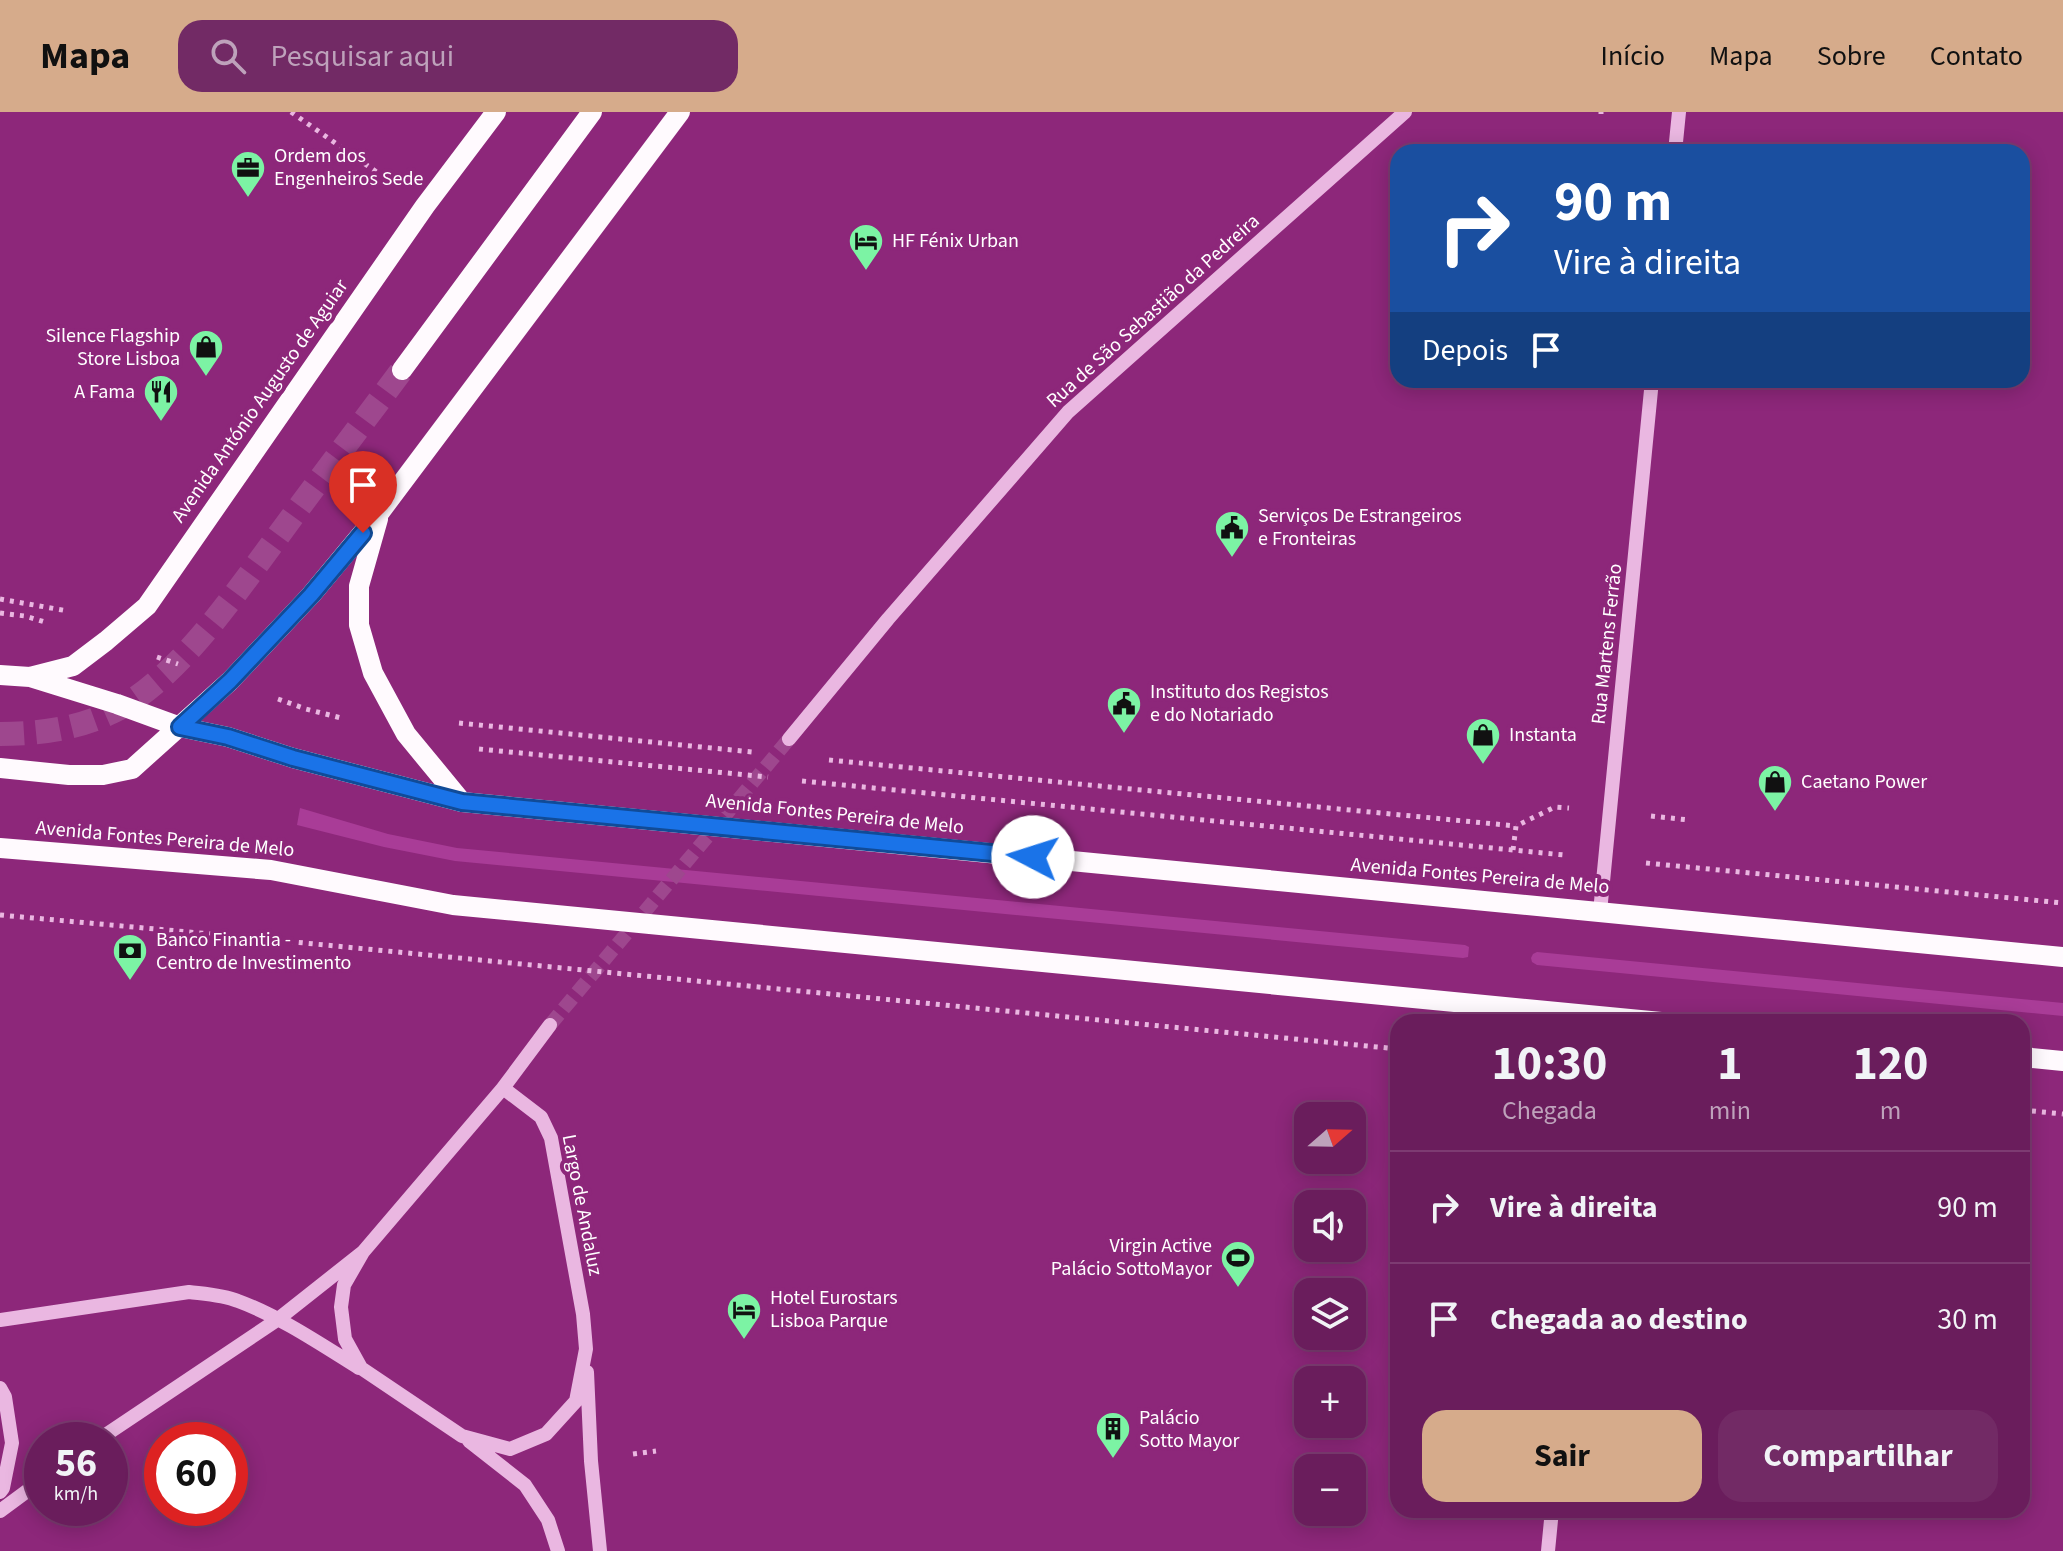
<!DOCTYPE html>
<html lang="pt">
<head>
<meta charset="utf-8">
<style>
  :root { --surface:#6a1d5c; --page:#722a65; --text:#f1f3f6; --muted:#bea2bb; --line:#7d3b72; --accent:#d6ab8b }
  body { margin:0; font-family:"Source Sans 3",sans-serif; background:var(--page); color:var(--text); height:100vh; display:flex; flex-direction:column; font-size:30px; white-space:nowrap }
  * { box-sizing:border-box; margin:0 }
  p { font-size:26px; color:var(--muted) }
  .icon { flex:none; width:44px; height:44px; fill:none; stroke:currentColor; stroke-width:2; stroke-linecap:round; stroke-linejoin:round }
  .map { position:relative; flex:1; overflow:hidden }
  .sheet { position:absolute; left:1390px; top:902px; width:640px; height:504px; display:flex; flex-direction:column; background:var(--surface); border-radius:24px; box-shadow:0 4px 20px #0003,0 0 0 2px var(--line) }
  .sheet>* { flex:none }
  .hud { position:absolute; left:1390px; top:32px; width:640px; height:244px; border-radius:24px; box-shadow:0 4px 20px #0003,0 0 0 2px var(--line); background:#1a4fa0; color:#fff; overflow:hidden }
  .needle { width:52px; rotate:70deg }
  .fabs { position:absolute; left:1294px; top:990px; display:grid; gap:16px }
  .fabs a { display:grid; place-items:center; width:72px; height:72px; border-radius:16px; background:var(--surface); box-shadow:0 4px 20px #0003,0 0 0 2px var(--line); font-size:40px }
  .speed { position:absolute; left:24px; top:1310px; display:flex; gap:16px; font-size:40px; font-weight:700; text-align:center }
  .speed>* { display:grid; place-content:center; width:104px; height:104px; border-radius:50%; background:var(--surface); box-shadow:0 4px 20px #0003,0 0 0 2px var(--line); line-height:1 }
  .speed small { font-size:20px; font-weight:400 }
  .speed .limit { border:12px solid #d22; background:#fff; color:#111 }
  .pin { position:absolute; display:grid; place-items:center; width:68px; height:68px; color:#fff; margin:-82px -34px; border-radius:50% 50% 50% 0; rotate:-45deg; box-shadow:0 0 8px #0007 }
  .pin .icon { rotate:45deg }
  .me { position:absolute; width:88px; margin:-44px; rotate:275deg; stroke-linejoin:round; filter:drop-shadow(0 0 6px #0008) }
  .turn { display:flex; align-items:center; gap:28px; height:168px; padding:0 32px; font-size:36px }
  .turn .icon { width:104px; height:104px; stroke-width:2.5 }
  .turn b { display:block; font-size:56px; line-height:68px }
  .then { display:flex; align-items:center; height:76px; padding:0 32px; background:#0003; gap:16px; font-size:30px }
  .eta { display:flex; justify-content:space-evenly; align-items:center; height:136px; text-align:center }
  .eta b { font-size:48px; font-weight:700; line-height:56px }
  .primary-button { display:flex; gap:16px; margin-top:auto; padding:16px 32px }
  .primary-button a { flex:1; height:92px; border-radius:24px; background:var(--accent); color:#111; font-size:32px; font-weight:700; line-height:92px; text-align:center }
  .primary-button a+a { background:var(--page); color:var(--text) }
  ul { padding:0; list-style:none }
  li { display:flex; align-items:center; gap:24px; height:112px; padding:0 32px; border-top:2px solid var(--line) }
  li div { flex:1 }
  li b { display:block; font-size:30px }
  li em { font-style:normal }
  header { display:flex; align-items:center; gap:48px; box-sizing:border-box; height:112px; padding:0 40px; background:var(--accent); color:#111 }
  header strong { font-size:38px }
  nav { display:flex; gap:44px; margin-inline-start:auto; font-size:28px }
  .search { width:560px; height:72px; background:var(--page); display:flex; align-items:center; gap:20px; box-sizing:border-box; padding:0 28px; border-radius:24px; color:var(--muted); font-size:30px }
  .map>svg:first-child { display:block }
  .green { fill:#a93c97 }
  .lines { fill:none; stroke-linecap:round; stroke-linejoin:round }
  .minor-tunnel { stroke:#9e478e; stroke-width:14; stroke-dasharray:14 7; stroke-linecap:butt }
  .highway-tunnel { stroke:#9e478e; stroke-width:24; stroke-dasharray:24 12; stroke-linecap:butt }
  .path { stroke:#eab7e1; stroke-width:5; stroke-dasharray:4 6; stroke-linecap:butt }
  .minor { stroke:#eab7e1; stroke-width:14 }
  .major { stroke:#fffafe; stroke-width:20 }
  .route-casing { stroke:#114b97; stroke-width:20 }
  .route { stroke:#1a73e8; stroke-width:14 }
  .labels { text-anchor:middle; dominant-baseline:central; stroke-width:8; stroke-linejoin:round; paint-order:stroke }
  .poi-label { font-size:20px; fill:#fff; stroke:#8d277a; text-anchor:start }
  .street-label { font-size:20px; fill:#fff; stroke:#8d277a }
</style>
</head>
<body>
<header>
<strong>Mapa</strong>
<div class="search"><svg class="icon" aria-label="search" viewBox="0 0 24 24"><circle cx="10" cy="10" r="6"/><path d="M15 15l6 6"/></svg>Pesquisar aqui</div>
<nav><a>Início</a><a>Mapa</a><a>Sobre</a><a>Contato</a></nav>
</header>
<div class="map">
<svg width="2063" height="1439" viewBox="0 0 2063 1439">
  <rect width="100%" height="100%" fill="#8d277a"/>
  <path class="green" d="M300,696L388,722L457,736L1465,833L1469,835L1468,845L1463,846L455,749L384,735L297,713Z
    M1537,840L2063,891V904L1537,853L1532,850L1531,846L1533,842Z"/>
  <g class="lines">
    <path class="minor-tunnel" d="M550,913L789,627"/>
    <path class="highway-tunnel" d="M0,622C38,622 77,617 112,600C177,569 236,480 278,424C319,368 361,313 402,258"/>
    <path class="path" d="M291,0L388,68
      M1601,2V0
      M0,487L68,499
      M0,501L25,504L48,511
      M157,545L178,552
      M278,587L306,597L345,607
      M459,611L752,640
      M479,637L768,665
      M829,648L1516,714
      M802,669L1564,743
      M1651,704L1689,708
      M1513,738L1516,714L1555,695L1569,696
      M1646,751L2063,791
      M0,803L222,823L1398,937
      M2022,998L2063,1002
      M633,1342L656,1339"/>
    <path class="minor" d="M1675,40L1679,0
      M789,627L888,507L1068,300L1405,0
      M1600,800L1652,268
      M503,976L550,913
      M0,1208L189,1180C205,1182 223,1183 238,1189C279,1204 322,1233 359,1256
      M587,1260L591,1349L600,1439
      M0,1276L5,1285L12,1331L3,1376L0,1380
      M98,1328L277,1208L363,1140L503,976L541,1005L551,1026L583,1202L586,1237L576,1289L546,1322L510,1337L462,1324L361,1256L345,1227L341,1195L344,1173L363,1140
      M469,1329L525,1373L548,1408L558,1439
      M0,1399L42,1368
      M1548,1439L1552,1398"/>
    <path class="major" d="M402,258L592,0
      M378,407L359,474V513L373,561L406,622L462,690
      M0,563L30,565L117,592L180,615L228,625L293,646L462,690L2063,845
      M30,565L73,554L106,529L147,494L425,94L496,0
      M0,656L69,663H103L132,657L230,569L311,483L380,400L680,0
      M0,736L271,758L453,793L1661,910
      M2022,945L2063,949"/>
  </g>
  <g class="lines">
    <defs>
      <path id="route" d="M363,421L311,483L230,569L180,615L228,625L293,646L462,690L1033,745"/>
    </defs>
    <use href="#route" class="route-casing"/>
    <use href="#route" class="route"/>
  </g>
  <defs>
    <symbol id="office-pin" viewBox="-11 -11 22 30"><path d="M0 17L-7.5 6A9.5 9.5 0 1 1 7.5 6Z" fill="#7cf3a4" stroke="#8d277a"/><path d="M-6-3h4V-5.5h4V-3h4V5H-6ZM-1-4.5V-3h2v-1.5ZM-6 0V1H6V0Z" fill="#111"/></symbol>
    <symbol id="hotel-pin" viewBox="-11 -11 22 30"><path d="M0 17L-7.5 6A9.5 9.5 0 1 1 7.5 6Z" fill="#7cf3a4" stroke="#8d277a"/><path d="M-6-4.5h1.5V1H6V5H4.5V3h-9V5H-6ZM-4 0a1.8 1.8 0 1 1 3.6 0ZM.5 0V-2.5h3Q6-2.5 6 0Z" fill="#111"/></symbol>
    <symbol id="shop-pin" viewBox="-11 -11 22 30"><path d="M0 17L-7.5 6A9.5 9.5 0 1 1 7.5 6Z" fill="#7cf3a4" stroke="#8d277a"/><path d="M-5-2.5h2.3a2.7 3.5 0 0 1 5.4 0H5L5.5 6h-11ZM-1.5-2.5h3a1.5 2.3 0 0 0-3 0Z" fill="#111"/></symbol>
    <symbol id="restaurant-pin" viewBox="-11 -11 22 30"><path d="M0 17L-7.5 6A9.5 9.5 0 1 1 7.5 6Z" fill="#7cf3a4" stroke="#8d277a"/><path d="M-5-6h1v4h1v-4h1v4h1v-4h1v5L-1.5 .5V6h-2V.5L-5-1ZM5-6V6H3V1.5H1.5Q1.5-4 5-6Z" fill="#111"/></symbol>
    <symbol id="civic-pin" viewBox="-11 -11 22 30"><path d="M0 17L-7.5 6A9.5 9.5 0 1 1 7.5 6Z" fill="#7cf3a4" stroke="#8d277a"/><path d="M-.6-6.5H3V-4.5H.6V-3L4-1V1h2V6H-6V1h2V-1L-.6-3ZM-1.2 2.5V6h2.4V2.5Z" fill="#111"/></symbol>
    <symbol id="bank-pin" viewBox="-11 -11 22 30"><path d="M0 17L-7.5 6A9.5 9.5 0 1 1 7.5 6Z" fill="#7cf3a4" stroke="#8d277a"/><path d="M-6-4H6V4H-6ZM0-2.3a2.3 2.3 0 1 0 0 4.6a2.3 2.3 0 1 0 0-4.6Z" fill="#111"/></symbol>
    <symbol id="stadium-pin" viewBox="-11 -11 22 30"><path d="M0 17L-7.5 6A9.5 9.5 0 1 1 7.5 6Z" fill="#7cf3a4" stroke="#8d277a"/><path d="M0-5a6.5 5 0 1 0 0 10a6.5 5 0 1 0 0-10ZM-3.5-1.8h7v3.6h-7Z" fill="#111"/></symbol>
    <symbol id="building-pin" viewBox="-11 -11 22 30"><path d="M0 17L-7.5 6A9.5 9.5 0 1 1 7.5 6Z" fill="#7cf3a4" stroke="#8d277a"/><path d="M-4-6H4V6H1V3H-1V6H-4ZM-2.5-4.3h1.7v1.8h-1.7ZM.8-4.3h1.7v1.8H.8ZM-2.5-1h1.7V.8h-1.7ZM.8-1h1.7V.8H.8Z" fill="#111"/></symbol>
  </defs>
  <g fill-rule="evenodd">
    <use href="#office-pin" x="228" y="36" width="40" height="54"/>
    <use href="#hotel-pin" x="846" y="109" width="40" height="54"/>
    <use href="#shop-pin" x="186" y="215" width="40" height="54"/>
    <use href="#restaurant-pin" x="141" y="260" width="40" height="54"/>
    <use href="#civic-pin" x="1212" y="396" width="40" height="54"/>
    <use href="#civic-pin" x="1104" y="572" width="40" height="54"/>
    <use href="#shop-pin" x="1463" y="603" width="40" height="54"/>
    <use href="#shop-pin" x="1755" y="650" width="40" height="54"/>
    <use href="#bank-pin" x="110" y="819" width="40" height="54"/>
    <use href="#stadium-pin" x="1218" y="1126" width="40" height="54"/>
    <use href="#hotel-pin" x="724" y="1178" width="40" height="54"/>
    <use href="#building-pin" x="1093" y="1297" width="40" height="54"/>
  </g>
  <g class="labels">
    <g class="poi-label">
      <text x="274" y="44">Ordem dos<tspan x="274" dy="23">Engenheiros Sede</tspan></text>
      <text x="892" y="129">HF Fénix Urban</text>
      <text x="180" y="224" text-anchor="end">Silence Flagship<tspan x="180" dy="23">Store Lisboa</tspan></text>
      <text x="135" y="280" text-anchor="end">A Fama</text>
      <text x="1258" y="404">Serviços De Estrangeiros<tspan x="1258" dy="23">e Fronteiras</tspan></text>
      <text x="1150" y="580">Instituto dos Registos<tspan x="1150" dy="23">e do Notariado</tspan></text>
      <text x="1509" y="623">Instanta</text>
      <text x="1801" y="670">Caetano Power</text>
      <text x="156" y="828">Banco Finantia -<tspan x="156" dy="23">Centro de Investimento</tspan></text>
      <text x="1212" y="1134" text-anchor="end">Virgin Active<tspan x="1212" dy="23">Palácio SottoMayor</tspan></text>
      <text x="770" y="1186">Hotel Eurostars<tspan x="770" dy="23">Lisboa Parque</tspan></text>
      <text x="1139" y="1306">Palácio<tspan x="1139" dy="23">Sotto Mayor</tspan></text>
    </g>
    <g class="street-label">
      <text transform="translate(1153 199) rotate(-42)">Rua de São Sebastião da Pedreira</text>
      <text transform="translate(260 289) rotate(-55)">Avenida António Augusto de Aguiar</text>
      <text transform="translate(1607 532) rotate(-84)">Rua Martens Ferrão</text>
      <text transform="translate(835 702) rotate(6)">Avenida Fontes Pereira de Melo</text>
      <text transform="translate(165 727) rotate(5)">Avenida Fontes Pereira de Melo</text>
      <text transform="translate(1480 764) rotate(5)">Avenida Fontes Pereira de Melo</text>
      <text transform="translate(582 1093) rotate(79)">Largo de Andaluz</text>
    </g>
  </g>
</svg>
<div class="fabs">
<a><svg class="needle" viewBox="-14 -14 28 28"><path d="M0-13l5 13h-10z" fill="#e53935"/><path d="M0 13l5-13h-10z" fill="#bea2bb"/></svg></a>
<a><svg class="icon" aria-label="sound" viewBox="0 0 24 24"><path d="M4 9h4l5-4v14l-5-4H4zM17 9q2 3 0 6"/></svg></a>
<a><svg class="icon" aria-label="layers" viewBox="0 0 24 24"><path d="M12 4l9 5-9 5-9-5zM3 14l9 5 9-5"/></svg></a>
<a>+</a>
<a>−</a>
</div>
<div class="speed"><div>56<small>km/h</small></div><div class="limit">60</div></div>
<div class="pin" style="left:363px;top:421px;background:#d93025"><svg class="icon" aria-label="arrive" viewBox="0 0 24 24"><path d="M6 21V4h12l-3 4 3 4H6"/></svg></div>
<svg class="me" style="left:1033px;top:745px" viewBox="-20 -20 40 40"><circle r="19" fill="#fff"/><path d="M0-13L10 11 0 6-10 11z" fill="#1a73e8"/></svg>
<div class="hud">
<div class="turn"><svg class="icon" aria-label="right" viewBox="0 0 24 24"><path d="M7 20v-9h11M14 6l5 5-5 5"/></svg><div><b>90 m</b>Vire à direita</div></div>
<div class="then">Depois<svg class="icon" aria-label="arrive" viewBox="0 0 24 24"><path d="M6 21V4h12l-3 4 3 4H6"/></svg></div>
</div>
<section class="sheet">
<div class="eta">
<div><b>10:30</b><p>Chegada</p></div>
<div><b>1</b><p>min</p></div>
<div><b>120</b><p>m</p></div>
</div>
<ul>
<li><svg class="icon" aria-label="right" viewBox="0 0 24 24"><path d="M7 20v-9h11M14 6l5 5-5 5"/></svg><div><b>Vire à direita</b></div><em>90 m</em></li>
<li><svg class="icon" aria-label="arrive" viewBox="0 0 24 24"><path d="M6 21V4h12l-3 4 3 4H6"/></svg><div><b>Chegada ao destino</b></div><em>30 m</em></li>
</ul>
<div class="primary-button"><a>Sair</a><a>Compartilhar</a></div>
</section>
</div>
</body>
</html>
